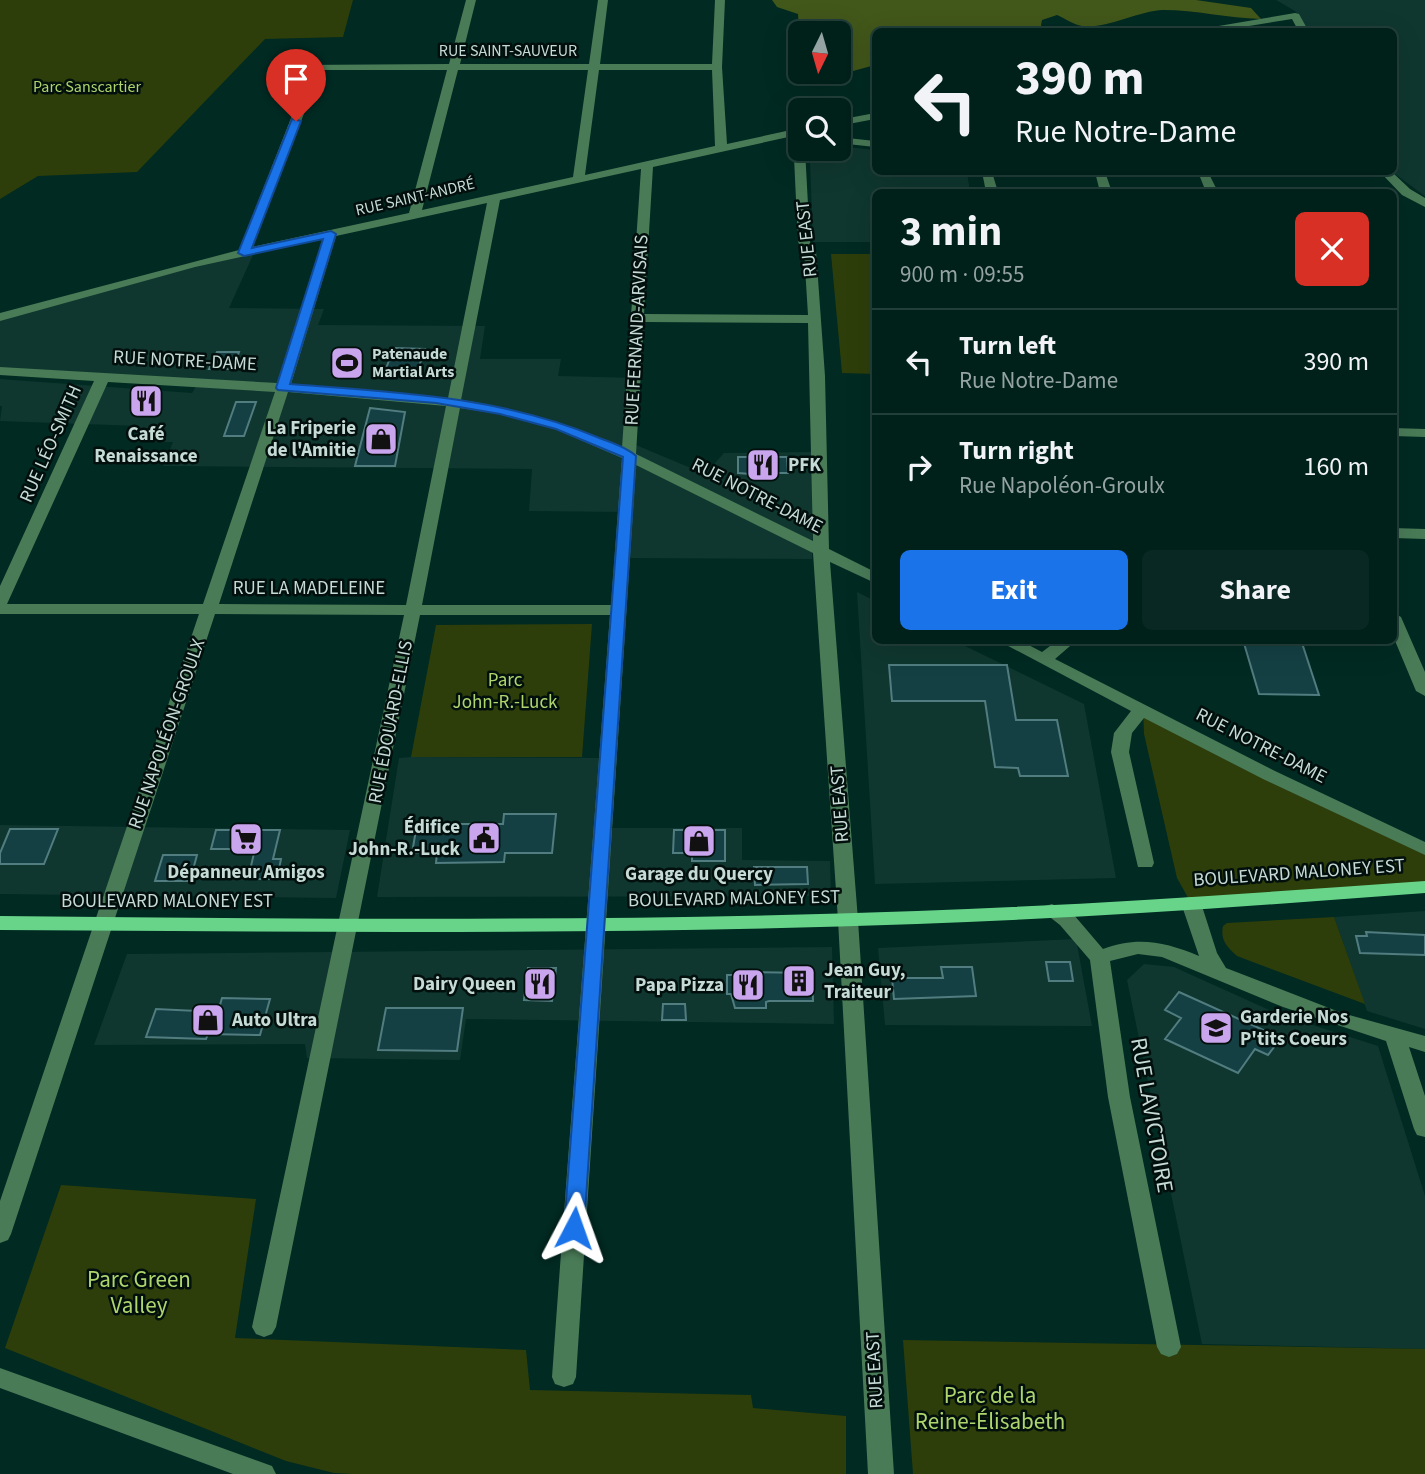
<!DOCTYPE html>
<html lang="en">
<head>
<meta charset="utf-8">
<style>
  :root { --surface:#00201a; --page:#0a2823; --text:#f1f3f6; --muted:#95a3a2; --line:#223e39; --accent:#1a73e8 }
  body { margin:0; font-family:"Source Sans 3",sans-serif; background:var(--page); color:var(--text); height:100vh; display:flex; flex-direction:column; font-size:26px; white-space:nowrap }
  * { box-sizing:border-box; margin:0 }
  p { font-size:23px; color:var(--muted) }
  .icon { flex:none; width:38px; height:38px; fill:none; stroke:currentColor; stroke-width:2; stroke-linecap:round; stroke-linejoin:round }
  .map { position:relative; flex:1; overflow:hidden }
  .panel { position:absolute; left:872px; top:189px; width:525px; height:455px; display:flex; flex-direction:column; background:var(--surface); border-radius:10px; box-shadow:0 7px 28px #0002,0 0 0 2px var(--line) }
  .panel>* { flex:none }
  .hud { position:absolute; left:872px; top:28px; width:525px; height:147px; border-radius:10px; box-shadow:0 7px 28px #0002,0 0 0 2px var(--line); background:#00201a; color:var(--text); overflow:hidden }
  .needle { width:46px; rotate:185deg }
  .tools { position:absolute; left:788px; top:21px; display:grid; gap:14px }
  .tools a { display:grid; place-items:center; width:63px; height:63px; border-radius:10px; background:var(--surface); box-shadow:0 7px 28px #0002,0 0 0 2px var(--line); font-size:35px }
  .pin { position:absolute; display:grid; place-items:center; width:60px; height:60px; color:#fff; margin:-72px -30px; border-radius:50% 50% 50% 0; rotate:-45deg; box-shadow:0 0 7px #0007 }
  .pin .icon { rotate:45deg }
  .me { position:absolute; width:77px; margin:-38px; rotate:4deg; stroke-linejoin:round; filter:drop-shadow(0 0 5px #0008) }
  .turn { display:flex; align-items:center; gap:24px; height:147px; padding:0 28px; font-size:32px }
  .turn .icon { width:91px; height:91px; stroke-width:2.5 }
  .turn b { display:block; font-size:49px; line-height:60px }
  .round { display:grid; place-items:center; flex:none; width:74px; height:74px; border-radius:10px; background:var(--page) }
  .overview { display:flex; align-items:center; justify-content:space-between; height:119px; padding:0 28px }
  h1 { font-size:42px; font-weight:700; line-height:52px }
  .action { display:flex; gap:14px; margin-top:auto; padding:14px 28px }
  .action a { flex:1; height:80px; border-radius:10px; background:var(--accent); color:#fff; font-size:28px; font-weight:700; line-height:80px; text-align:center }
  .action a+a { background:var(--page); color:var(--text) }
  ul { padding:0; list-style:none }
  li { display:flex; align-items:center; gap:21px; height:105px; padding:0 28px; border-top:2px solid var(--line) }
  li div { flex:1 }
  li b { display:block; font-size:26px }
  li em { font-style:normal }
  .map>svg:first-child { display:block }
  .built { fill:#0f372f }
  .green { fill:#2d3e0a }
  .forest { fill:#42571a }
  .building { fill:#144044; stroke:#517c80; stroke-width:2 }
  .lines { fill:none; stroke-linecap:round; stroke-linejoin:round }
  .minor { fill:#497b57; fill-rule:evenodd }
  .major { fill:#67d48a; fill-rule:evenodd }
  .route { fill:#1a73e8; stroke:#114b97; stroke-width:2 }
  .labels { text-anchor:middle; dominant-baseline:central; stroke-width:5; stroke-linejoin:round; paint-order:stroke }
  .far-street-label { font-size:16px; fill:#c6dbd6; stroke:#020f0c }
  .far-park-label { font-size:16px; fill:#aed66c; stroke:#020f0c }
  .far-poi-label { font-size:16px; font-weight:bold; fill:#c6dbd6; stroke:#020f0c; text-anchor:start }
  .street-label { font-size:19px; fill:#c6dbd6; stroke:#020f0c }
  .poi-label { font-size:19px; font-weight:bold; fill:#c6dbd6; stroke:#020f0c; text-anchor:end }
  .park-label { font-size:19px; fill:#aed66c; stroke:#020f0c }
  .near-street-label { font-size:23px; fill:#c6dbd6; stroke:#020f0c }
  .near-park-label { font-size:23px; fill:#aed66c; stroke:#020f0c }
</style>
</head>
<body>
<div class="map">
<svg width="1425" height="1474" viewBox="0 0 1425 1474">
  <rect width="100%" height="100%" fill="#002a22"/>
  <path class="built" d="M1276,0H1425V196L1392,172L1393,32L1306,31L1295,11Z
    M838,146L875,150V172H967L970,192H875V242H813L810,162L813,155L822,149H838Z
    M244,253L253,255L229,308L324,309L318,325L485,326L480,359H561L558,376L638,378L636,445L705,474L724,453L814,452L812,559L623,558L626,512L529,511L532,469L163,466L173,442H134L139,426L0,421L2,406H0V379L192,393L198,383L0,371V317Z
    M857,592L875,601V640L955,641L1084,704L1116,878L875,884Z
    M411,757L608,758V828H742V860L830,861L831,896L377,897L399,758Z
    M0,825L350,830L336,898L0,894Z
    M1425,911V1029L1367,1011L1334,917Z
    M1076,939L1092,1026L885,1025L878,948Z
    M832,947L834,1024L466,1019L460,1060L307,1058L305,1044L94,1045L127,954Z
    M1144,964L1174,967L1278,1014L1378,1046L1425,1196V1349L1202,1344L1127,980Z"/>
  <path class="green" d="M0,0H353L343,37L265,39L137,172L38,176L0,199Z
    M831,254H875V374L842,373Z
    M592,624L582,757H411L436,625Z
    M1143,710L1425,849V887L1191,903L1177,878L1144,734Z
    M1334,917L1365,1004L1237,956C1227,947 1220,940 1223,926L1227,923Z
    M61,1185L256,1199L235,1338L526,1350L530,1390L751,1395L753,1408L846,1416V1474H353L334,1473L286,1461L5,1348Z
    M903,1340L1425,1349V1474H913Z"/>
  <path class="forest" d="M772,0H1196L1251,8L1261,19C1227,18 1196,10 1163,10C1138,11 1107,29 1082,26C1074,25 1064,18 1057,15L1042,20L1040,31L875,32V65L831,77L808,72H838V33H800V45L798,14L777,7Z"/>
  <path class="building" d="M394,348L425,349L417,372L385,371Z
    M217,352H239L233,369H209Z
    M236,402H256L244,436H224Z
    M370,408L405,412L395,466H355Z
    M738,457H787L788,473H776V476L738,473Z
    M1243,640H1301L1319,695L1259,694Z
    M889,665H1007L1016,720H1057L1068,776H1020L1018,768L995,767L985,701H892Z
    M504,814H556L552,853H505L504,862L436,863L437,853H412L417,824H503Z
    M10,829H58L44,864H0V853Z
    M216,830H280L273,859H281L277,879H248L255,849H211Z
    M674,830H725V861H692V853H673Z
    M163,855H197L190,881H155Z
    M754,867H807L808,884L755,885Z
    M1366,932L1425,935V955L1360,953L1356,936H1367Z
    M1046,962H1070L1073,981H1049Z
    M941,967H972L976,996L894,999L892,978H943Z
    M528,968H556L552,1001L524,1000Z
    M735,972L812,973L813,1001H769L766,1002V1008H735L731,994H727V975H735Z
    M1179,992L1281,1038L1268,1055L1255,1049L1238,1073L1165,1039L1181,1018L1165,1010Z
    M222,998L270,999L260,1035L208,1034L206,1039L146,1037L156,1009L218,1012Z
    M663,1004H685L686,1020H662Z
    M386,1008H463L457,1051L378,1050Z"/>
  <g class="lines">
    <path class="minor" d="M466,0H476L460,64H589L598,0H608L600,64H712L715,0H725L722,67L727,144L800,128V149H805L810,242L816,251L825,376L829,549L875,572V583L830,562L858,920L894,1474H868L838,920L813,553L636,465L576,1377L573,1384L564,1387L555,1384L552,1377C570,1123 591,869 610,615H420L276,1327L272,1334L264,1337L256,1334L252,1327L404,615L215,614L11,1234L8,1240L0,1243V1201L199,614H0V586L94,381L0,375V367L277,383L323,239L195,267L0,321V313L239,250L310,70L295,69V65L449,64ZM321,70H447L409,213L252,247ZM458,70H588L573,177L422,210ZM599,70H712L715,146L585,175ZM793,136L798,242L804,251L808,315L644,314L653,167ZM641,169L622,448C568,424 520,409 461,400L500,200ZM487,203L448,398L291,384L336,236ZM644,322L808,323L813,541L636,454ZM108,382L275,392L203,604H7ZM288,392L446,406L406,605L219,604ZM460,408L500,414L555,429L622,458L611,605H422Z
      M1295,13L1299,14L1309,32H1299L1292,19L1212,32H1183Z
      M875,113V119L838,126V120Z
      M838,137L875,141V147L838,143Z
      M982,172H992L998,192H986Z
      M1095,172H1105L1112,192H1100Z
      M1198,172H1208L1218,192H1206Z
      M1380,172H1392L1410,189L1425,198V207L1402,195Z
      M1393,428L1425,429V437L1393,436Z
      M1393,528L1425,529V539L1393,538Z
      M1393,612L1401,617L1425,672V696L1416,691L1393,636Z
      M997,640H1019L1042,652L1058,640H1077L1055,659L1275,771L1425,842V855L1263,779L1144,718L1132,733L1129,752L1154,863L1152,867H1138L1111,752L1114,733L1131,711Z
      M1191,897L1198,898L1201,903L1217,953L1226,968L1342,1013L1425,1036V1052L1409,1047L1425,1096V1137L1417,1135L1414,1129L1386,1041L1283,1007L1162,957L1138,954L1110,961L1130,1097L1181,1347L1177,1354L1169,1357L1161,1354L1157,1347L1108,1097L1090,960L1060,925L1042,911L1045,906L1052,904L1074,915L1103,949C1138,936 1165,942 1199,956L1181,903L1184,898Z
      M0,1368L272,1466L276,1474H233L0,1388Z"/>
    <path class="major" d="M1425,881V893C1256,906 1087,918 917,924C612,935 306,932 0,930V916C306,919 612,922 917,911C1087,905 1256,893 1425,881Z"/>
  </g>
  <path class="route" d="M292,119L301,121L252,248L331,231L336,234L290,384C395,392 499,396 597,437C609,442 627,447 636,456L584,1228L581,1234L574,1236L567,1234L564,1228L623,457L556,429L500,414L436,403L278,390L276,388L323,239L244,256L238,253Z"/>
  <defs>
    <symbol id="stadium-square" viewBox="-11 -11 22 22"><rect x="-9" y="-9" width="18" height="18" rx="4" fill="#c9a5ee" stroke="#020f0c"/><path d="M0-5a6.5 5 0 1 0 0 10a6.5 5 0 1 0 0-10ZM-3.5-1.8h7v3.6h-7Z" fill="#111"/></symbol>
    <symbol id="restaurant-square" viewBox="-11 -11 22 22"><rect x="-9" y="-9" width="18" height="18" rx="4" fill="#c9a5ee" stroke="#020f0c"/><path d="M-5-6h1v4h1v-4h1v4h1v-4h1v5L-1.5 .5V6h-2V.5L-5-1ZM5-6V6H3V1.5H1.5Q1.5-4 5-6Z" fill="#111"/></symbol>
    <symbol id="shop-square" viewBox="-11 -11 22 22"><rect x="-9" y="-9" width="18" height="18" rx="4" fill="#c9a5ee" stroke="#020f0c"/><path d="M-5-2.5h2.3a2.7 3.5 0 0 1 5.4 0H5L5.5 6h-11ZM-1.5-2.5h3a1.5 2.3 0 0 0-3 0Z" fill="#111"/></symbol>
    <symbol id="civic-square" viewBox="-11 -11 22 22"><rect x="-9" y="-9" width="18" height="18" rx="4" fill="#c9a5ee" stroke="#020f0c"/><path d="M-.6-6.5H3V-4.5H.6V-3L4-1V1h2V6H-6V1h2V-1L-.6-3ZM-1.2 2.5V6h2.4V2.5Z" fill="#111"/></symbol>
    <symbol id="supermarket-square" viewBox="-11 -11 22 22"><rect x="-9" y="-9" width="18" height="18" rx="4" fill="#c9a5ee" stroke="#020f0c"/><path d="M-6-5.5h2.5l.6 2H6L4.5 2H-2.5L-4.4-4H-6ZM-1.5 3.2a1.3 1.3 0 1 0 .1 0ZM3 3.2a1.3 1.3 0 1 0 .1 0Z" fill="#111"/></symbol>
    <symbol id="building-square" viewBox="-11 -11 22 22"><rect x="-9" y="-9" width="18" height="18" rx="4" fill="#c9a5ee" stroke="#020f0c"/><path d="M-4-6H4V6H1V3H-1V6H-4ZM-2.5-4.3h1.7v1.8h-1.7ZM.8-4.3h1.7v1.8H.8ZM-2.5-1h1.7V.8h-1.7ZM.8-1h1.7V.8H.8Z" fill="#111"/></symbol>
    <symbol id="school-square" viewBox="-11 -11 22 22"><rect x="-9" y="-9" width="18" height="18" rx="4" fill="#c9a5ee" stroke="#020f0c"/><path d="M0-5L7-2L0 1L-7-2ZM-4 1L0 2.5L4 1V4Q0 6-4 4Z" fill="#111"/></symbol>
  </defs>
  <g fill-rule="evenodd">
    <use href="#stadium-square" x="328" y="344" width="38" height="38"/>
    <use href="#restaurant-square" x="127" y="382" width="38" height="38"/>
    <use href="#shop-square" x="362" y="420" width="38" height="38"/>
    <use href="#restaurant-square" x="744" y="446" width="38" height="38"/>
    <use href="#civic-square" x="465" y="819" width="38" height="38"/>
    <use href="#supermarket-square" x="227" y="820" width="38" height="38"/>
    <use href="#shop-square" x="680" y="822" width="38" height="38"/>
    <use href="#building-square" x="780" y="962" width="38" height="38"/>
    <use href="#restaurant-square" x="521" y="965" width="38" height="38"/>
    <use href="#restaurant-square" x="729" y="966" width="38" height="38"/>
    <use href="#shop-square" x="189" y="1001" width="38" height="38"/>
    <use href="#school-square" x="1197" y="1009" width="38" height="38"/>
  </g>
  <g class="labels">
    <g class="far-street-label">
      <text x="508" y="51">RUE SAINT-SAUVEUR</text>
      <text transform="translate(415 197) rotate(-13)">RUE SAINT-ANDRÉ</text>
    </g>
    <g class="far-park-label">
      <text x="87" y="87">Parc Sanscartier</text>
    </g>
    <g class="far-poi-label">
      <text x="372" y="354">Patenaude<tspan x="372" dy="18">Martial Arts</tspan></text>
    </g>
    <g class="street-label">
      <text transform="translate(807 239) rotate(-96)">RUE EAST</text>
      <text transform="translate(637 330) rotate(-87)">RUE FERNAND-ARVISAIS</text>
      <text transform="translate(185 361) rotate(3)">RUE NOTRE-DAME</text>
      <text transform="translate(51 444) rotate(-66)">RUE LÉO-SMITH</text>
      <text transform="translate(757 496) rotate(27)">RUE NOTRE-DAME</text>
      <text x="309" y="588">RUE LA MADELEINE</text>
      <text transform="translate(391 722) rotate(-79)">RUE ÉDOUARD-ELLIS</text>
      <text transform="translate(167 734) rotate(-71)">RUE NAPOLÉON-GROULX</text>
      <text transform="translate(1261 746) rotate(27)">RUE NOTRE-DAME</text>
      <text transform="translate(840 804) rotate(-94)">RUE EAST</text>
      <text transform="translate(1299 873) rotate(-4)">BOULEVARD MALONEY EST</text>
      <text transform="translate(734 899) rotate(-1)">BOULEVARD MALONEY EST</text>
      <text x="167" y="901">BOULEVARD MALONEY EST</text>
      <text transform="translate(875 1370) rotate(-93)">RUE EAST</text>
    </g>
    <g class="poi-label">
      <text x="356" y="428">La Friperie<tspan x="356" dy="22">de l'Amitie</tspan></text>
      <text x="146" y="434" text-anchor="middle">Café<tspan x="146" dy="22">Renaissance</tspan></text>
      <text x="788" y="465" text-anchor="start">PFK</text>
      <text x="460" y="827">Édifice<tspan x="460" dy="22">John-R.-Luck</tspan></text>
      <text x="246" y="872" text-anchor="middle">Dépanneur Amigos</text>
      <text x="699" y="874" text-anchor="middle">Garage du Quercy</text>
      <text x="824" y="970" text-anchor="start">Jean Guy,<tspan x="824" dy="22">Traiteur</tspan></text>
      <text x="516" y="984">Dairy Queen</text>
      <text x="724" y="985">Papa Pizza</text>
      <text x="1240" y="1017" text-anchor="start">Garderie Nos<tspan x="1240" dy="22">P'tits Coeurs</tspan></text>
      <text x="232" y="1020" text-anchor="start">Auto Ultra</text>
    </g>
    <g class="park-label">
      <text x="505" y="680">Parc<tspan x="505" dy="22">John-R.-Luck</tspan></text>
    </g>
    <g class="near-street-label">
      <text transform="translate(1152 1115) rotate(80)">RUE LAVICTOIRE</text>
    </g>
    <g class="near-park-label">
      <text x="139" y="1279">Parc Green<tspan x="139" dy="26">Valley</tspan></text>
      <text x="990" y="1395">Parc de la<tspan x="990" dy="26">Reine-Élisabeth</tspan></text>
    </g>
  </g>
</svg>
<div class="tools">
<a><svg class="needle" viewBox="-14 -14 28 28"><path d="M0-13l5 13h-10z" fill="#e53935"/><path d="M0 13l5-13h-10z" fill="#95a3a2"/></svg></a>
<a><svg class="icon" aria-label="search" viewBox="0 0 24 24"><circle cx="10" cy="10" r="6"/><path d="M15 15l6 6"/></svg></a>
</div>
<div class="pin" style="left:296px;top:121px;background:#d93025"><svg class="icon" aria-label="arrive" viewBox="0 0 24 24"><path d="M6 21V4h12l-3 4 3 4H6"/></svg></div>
<svg class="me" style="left:574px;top:1228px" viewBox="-20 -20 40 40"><path d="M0-17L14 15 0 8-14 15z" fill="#1a73e8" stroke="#fff" stroke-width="4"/></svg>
<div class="hud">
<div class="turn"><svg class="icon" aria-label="left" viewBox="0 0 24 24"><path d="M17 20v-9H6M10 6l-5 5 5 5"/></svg><div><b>390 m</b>Rue Notre-Dame</div></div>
</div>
<section class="panel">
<div class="overview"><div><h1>3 min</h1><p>900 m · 09:55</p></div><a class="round" style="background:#d93025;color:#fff"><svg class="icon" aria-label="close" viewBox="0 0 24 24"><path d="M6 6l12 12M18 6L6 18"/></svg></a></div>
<ul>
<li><svg class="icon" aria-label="left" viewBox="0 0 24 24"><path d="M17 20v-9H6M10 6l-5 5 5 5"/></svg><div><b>Turn left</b><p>Rue Notre-Dame</p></div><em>390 m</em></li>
<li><svg class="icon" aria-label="right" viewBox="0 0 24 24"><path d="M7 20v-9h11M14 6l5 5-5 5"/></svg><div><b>Turn right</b><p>Rue Napoléon-Groulx</p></div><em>160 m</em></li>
</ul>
<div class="action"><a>Exit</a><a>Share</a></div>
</section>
</div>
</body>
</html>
